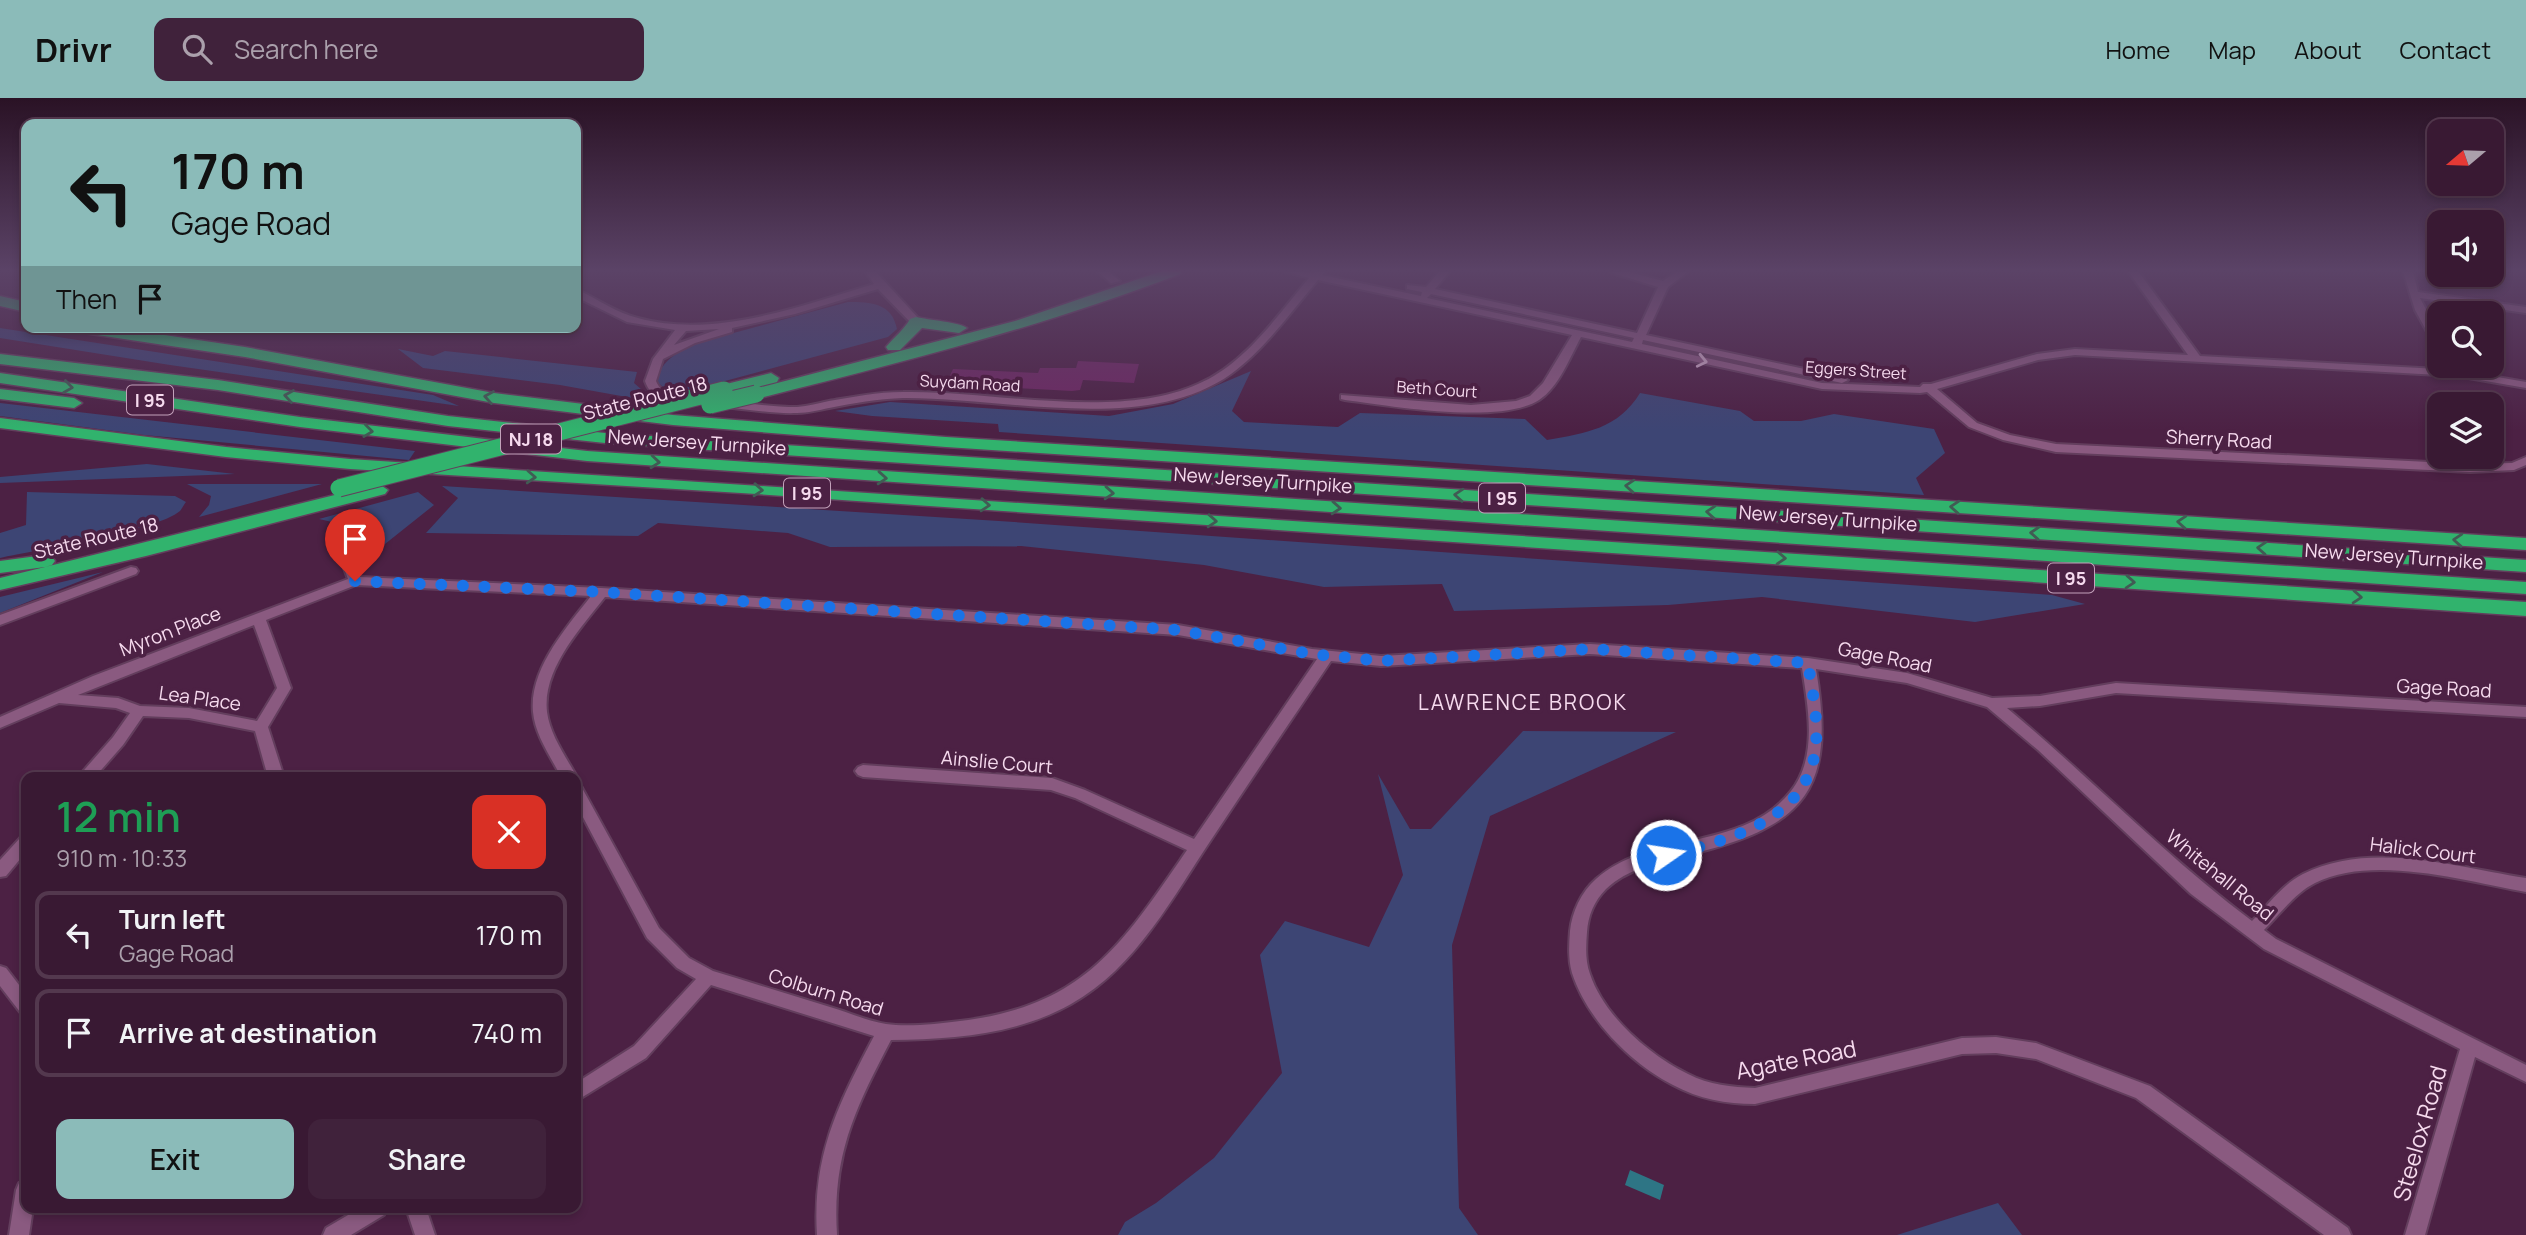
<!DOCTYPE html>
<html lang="en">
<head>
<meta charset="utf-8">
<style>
  :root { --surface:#391933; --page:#40223b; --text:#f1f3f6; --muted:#aba0ac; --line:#53384e; --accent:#8bbbb9 }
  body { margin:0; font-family:Manrope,sans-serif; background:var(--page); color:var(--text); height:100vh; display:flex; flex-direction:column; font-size:26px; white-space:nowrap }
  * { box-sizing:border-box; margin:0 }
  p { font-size:23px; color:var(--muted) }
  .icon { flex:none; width:38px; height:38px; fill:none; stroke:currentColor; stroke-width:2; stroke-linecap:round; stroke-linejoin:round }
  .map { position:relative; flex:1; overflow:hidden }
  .drawer { position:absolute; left:21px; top:674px; width:560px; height:441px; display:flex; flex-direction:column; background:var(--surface); border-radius:14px; box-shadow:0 4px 10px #0003,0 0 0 2px var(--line) }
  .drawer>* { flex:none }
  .guide { position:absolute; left:21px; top:21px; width:560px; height:214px; border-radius:14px; box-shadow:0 4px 10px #0003,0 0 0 2px var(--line); background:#8bbbb9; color:#111; overflow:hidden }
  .needle { width:46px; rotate:251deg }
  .tools { position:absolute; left:2427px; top:21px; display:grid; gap:14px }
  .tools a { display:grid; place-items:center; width:77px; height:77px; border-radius:14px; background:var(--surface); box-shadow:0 4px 10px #0003,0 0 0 2px var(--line); font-size:35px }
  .pin { position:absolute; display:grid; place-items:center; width:60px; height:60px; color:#fff; margin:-72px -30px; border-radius:50% 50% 50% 0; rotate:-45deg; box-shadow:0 0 7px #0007 }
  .pin .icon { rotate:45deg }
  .me { position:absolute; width:77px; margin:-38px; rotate:77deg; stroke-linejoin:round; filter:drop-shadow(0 0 5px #0008) }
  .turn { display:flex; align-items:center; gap:24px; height:147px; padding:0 35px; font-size:32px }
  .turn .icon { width:91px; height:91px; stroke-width:2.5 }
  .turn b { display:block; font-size:49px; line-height:60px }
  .then { display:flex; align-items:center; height:66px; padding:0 35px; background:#0003; gap:14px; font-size:26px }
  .round { display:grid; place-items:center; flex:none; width:74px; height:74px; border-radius:14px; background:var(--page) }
  .overview { display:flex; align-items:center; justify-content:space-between; height:119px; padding:0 35px }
  h1 { font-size:42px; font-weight:600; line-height:52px; color:#1e9e55 }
  .action { display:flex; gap:14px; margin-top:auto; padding:14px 35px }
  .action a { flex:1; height:80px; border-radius:14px; background:var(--accent); color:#111; font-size:28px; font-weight:600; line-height:80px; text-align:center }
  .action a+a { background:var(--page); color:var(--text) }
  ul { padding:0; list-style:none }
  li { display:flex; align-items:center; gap:21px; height:88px; margin:0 14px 10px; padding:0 21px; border:4px solid var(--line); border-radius:14px }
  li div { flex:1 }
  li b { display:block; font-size:26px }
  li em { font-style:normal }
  header { display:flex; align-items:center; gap:42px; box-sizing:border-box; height:98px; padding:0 35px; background:var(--accent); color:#111 }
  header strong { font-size:33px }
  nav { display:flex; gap:38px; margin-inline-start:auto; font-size:24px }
  .search { width:490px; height:63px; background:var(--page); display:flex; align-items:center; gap:18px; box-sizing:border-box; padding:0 24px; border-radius:14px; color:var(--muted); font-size:26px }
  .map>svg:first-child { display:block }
  .green { fill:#3d4574 }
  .water { fill:#2e7585 }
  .building { fill:#6d2862 }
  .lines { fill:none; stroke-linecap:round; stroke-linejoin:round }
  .street-casing { stroke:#633e5d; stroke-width:4 }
  .highway-casing { stroke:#633e5d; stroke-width:3 }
  .street { fill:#8a5a80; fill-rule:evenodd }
  .highway { fill:#31b36d; fill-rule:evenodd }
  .highway-bridge-casing { stroke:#633e5d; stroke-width:19; stroke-linecap:butt }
  .highway-bridge { stroke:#31b36d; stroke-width:17 }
  .oneway { stroke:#d0adc8 }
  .oneway2 { stroke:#415b54 }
  .route { stroke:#1a73e8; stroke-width:12; stroke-dasharray:0 21.6 }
  .labels { text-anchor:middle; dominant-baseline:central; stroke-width:7; stroke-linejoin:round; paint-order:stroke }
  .far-street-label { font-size:16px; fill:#f6daee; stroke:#4c2144 }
  .shield { fill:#4c2144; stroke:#c3a2bb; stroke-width:2 }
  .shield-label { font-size:18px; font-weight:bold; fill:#f6daee }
  .street-label { font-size:19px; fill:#f6daee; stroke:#4c2144 }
  .neighbourhood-label { font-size:21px; letter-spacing:2px; fill:#f6daee; stroke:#4c2144 }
  .near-street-label { font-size:23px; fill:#f6daee; stroke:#4c2144 }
</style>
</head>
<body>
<header>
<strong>Drivr</strong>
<div class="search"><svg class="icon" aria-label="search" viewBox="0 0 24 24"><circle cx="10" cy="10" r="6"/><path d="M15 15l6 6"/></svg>Search here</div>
<nav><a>Home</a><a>Map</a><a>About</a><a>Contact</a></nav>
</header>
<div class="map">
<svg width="2526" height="1137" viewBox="0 0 2526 1137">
  <rect width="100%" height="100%" fill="#4c2144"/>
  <path class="green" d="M848,204C871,204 892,205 897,231L888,239L673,297L658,285C657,266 676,256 689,247Z
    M0,230L433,297L459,308L170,267L0,240Z
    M398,251L433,258L445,253L637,274L634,285L649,298L638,301L560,287L423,270Z
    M1251,273L1232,313L1244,324L1338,329L1360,315L1525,321L1547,342C1586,335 1618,331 1640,295L1740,313L1754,323H1801L1834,316L1934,331L1945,355L1916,380L1924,397L999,334L998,326L872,318L835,313L890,304L1109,318L1173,306Z
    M0,305L415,353L409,362L144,337L0,318Z
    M147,366L235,376L0,385V379Z
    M187,386H322L199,419L209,407L211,398Z
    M442,388L999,423L2052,497L2085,506L1975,524L1762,499L1668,507L1454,513L1442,486L1324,489L1204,467L1021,448L830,449L788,435L658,425L638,438L426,435L458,400Z
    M27,394L175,398L186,404C185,405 181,412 180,413C157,433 35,452 0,460V435L26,427Z
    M418,394L434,407L380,450L354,429L319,421Z
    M103,474L0,515V499Z
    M1523,633L1676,634L1490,718L1452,847L1459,1110L1478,1137H1118L1125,1124L1156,1105L1214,1060L1282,975L1260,857L1285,823L1369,849L1403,777L1378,676L1410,731H1431Z
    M1998,1105L2022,1137H1897Z"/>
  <path class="water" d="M1630,1072L1664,1087L1660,1102L1625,1087Z"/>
  <path class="building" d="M1078,263L1139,266L1134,285L1083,282L1080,292L1072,293L998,289L1000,285L947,284L953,271L1038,275L1040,270H1076Z"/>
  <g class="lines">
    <defs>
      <path id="street" d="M865,173H875L920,222V226H912L878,191L795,216L732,230V234L695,245L663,261L656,283C661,296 673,297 686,300L688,302L682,305C665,302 651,301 645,283L653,261L675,232L627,224L576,199V192L580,193C599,202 617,215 638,220C714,241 801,208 874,186ZM719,231L674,247L686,233Z
        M1097,173H1108L1120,183L1111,185Z
        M1284,173L1313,175L1315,173H1325L1322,177L1421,198L1422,194L1407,191V187L1426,189L1440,173H1450L1435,191L1637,235L1658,189L1612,175L1610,173H1625L1663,183L1678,173H1689L1668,189L1646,237L1842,279L1848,282L1842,285L1643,242L1642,246L1822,285L1920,289L1923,286H1931L2037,256L2075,251L2188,257L2128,173H2138L2200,258L2457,272L2526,284V290L2457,278L2075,257L2038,262L1937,291L1977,325L2010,337L2056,346L2470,366L2512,365L2526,359V367L2514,372L2470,374L2056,354L2003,342L1969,329L1927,294L1920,295L1822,291L1581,239C1570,259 1559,289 1539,302C1499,327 1391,308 1345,302L1341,301V297L1471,307L1516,303L1530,298L1543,285L1572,237L1318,182C1291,214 1265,251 1231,276C1146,337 1002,299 903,300C878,301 853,305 829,310C819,312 808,315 797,315C773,316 747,311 723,309L717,306L723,303C747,305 773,309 797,309C808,308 819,305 829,303C853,299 877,294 903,294C991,292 1117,323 1198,286C1245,266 1277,218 1309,180ZM1431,196L1634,240L1632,244L1427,200Z
        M2403,173H2413L2418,194L2526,209V215L2420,200L2440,239V251L2436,250L2415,212Z
        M339,436L345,440L360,479L601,490L1178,527L1312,551L1381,558L1590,546L1808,560L1907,575L1992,600L2040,598L2116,585L2526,609V619L2116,595L2040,608L2007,610C2090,679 2165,758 2252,823C2268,807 2283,786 2303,776C2371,742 2456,769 2526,780V794C2465,783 2373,756 2315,785C2295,795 2280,816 2264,832L2276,841L2526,967V984L2475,959L2425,1137H2405L2460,951L2264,851L2191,796L2038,652L1987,609L1907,585L1816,571C1836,693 1806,728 1688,757C1660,763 1627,771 1606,791C1594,803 1588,818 1587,834C1586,848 1585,862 1590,876C1604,918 1649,957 1688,976C1709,987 1732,989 1755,990L1962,940L1996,939L2036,945L2150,988L2348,1130L2351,1137H2324L2136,1000L2036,961L1996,955L1962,956L1755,1006C1726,1006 1699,1001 1673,987C1630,965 1587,921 1572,875C1568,861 1569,847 1570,833C1572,814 1581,794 1596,781C1651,732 1743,754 1791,693C1818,659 1808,609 1802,570L1590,556L1381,568L1331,563C1292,621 1252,680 1213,739C1174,797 1136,870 1071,906C1016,937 952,941 891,942C855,1011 832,1057 837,1137H817C812,1057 838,1007 874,938L711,887L646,960L576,1003V985L634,948L696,881L677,870L647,840L576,706V686L581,688L659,830L689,860L713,873C752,885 791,897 830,909C848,914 867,923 886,926C907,929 938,926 960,923C1084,908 1121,848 1187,752L1075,700L1051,692L863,679L858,677L855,673L858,669L863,667L1052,680L1085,692L1194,741L1317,561L1178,537L605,499C581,530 542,571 547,614C550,637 566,659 577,679L576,680L561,679C551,659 535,637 533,614C529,571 567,529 591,498L356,487L266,522L291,590L268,629L284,679H268L255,633L189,620L143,618L123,647L95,679H78L113,639L130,615L116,610L59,605L0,630V619L93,578L348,481L333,440ZM254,527L277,590L257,623L189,610L140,608L118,600L78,597Z
        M131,469L136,470L138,473L136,476L0,527V517Z
        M26,738V754L6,778L0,779V762L20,740Z
        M0,868L6,870L26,896V917L20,914L0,888Z
        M26,1083V1110H33L29,1137H9L16,1092L19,1085Z
        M360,1110H387L384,1117L351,1137H323L326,1130Z
        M406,1110H426L435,1137H415Z"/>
      <path id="highway" d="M1162,173H1182L1180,176C1042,229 899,265 756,301L748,296L750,292L1015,223Z
        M0,198L26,204V214L0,208Z
        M916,219C928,222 960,224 967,230L959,235L922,230L900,252H888L886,249C894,239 904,232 910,221Z
        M69,229H111L245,249L494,295L673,317L946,339L2526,440V452L946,349L673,327L494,305L245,259L77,234Z
        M0,256L218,282L448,318L605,335L2526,462V474L605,345L448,328L218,292L0,266Z
        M0,275L300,319L587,353L2526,484V496L587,363L300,329L0,285Z
        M771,275L779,280L777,284L724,297L716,292L718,288Z
        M0,291L74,300L82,305L74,310L0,301Z
        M0,320L226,349L350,361L2526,504V518L741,395L350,371L226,359L0,330Z
        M379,386L388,392L385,396L146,458L0,492V480L45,469L0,475V463L45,457L52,459L55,463L52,467L45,469Z"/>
    </defs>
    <use href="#street" class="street-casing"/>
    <use href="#highway" class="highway-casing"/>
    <use href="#street" class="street"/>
    <use href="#highway" class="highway"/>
    <defs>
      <path id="highway-bridge" d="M710,307L756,296
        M339,390L724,292"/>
    </defs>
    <use href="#highway-bridge" class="highway-bridge-casing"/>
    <use href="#highway-bridge" class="highway-bridge"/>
  </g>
  <defs><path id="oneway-chevron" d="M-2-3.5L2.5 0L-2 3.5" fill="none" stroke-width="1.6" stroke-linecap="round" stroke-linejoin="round" transform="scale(1.75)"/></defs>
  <use class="oneway" href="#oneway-chevron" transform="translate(1702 263) rotate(13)"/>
  <g class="oneway2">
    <use href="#oneway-chevron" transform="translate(68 289) rotate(8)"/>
    <use href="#oneway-chevron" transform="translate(289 298) rotate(-171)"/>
    <use href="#oneway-chevron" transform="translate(489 299) rotate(-170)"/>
    <use href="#oneway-chevron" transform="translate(368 333) rotate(7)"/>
    <use href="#oneway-chevron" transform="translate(655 364) rotate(5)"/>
    <use href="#oneway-chevron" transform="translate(531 379) rotate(3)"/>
    <use href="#oneway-chevron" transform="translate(882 380) rotate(4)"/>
    <use href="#oneway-chevron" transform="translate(1630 388) rotate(-176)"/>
    <use href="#oneway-chevron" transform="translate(758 392) rotate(4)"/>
    <use href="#oneway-chevron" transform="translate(1109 395) rotate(4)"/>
    <use href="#oneway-chevron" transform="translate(1459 397) rotate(-176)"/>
    <use href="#oneway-chevron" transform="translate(985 407) rotate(4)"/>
    <use href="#oneway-chevron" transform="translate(1955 409) rotate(-176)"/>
    <use href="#oneway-chevron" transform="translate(1336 410) rotate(4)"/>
    <use href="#oneway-chevron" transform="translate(1711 414) rotate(-176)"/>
    <use href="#oneway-chevron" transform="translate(1212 423) rotate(4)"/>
    <use href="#oneway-chevron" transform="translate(2182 424) rotate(-176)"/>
    <use href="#oneway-chevron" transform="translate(2035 435) rotate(-176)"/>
    <use href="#oneway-chevron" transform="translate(2458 442) rotate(-176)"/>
    <use href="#oneway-chevron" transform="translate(2262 450) rotate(-176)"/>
    <use href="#oneway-chevron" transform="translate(1781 460) rotate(3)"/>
    <use href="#oneway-chevron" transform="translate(2130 484) rotate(4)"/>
    <use href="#oneway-chevron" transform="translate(2357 499) rotate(4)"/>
  </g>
  <linearGradient id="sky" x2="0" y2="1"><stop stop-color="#2a1225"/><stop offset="0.52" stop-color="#5b4367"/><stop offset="1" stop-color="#5b4367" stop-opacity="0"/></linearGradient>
  <rect width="2526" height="332" fill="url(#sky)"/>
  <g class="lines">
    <path class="route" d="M355,483L601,494L1178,532L1312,556L1381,563L1590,551L1808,565C1812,592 1818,618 1816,645C1811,722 1728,743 1666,757"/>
  </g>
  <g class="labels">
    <g class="far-street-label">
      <text transform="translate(1856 272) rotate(4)">Eggers Street</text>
      <text transform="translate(970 285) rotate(3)">Suydam Road</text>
      <text transform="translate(1437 291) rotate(4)">Beth Court</text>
    </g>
    <g class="shield">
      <rect x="127" y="287.5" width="46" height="29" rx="5"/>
      <rect x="501" y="326.5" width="60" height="29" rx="5"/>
      <rect x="784" y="380.5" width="46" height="29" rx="5"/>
      <rect x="1479" y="385.5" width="46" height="29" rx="5"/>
      <rect x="2048" y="465.5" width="46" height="29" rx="5"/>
    </g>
    <g class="shield-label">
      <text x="150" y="302">I 95</text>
      <text x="531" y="341">NJ 18</text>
      <text x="807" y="395">I 95</text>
      <text x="1502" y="400">I 95</text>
      <text x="2071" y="480">I 95</text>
    </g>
    <g class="street-label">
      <text transform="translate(645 300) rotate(-14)">State Route 18</text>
      <text transform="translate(2219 341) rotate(3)">Sherry Road</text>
      <text transform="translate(697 344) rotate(4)">New Jersey Turnpike</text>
      <text transform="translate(1263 382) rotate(4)">New Jersey Turnpike</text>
      <text transform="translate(1828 420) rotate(4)">New Jersey Turnpike</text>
      <text transform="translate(96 440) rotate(-13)">State Route 18</text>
      <text transform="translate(2394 458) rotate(4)">New Jersey Turnpike</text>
      <text transform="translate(170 533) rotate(-21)">Myron Place</text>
      <text transform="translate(1885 559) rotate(11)">Gage Road</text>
      <text transform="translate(2444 590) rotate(3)">Gage Road</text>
      <text transform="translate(200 600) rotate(8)">Lea Place</text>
      <text transform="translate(997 664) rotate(5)">Ainslie Court</text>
      <text transform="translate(2423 752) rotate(7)">Halick Court</text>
      <text transform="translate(2220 777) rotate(39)">Whitehall Road</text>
      <text transform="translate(826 894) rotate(17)">Colburn Road</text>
    </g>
    <g class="neighbourhood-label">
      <text x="1523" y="604">LAWRENCE BROOK</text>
    </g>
    <g class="near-street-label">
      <text transform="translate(1796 961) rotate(-11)">Agate Road</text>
      <text transform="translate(2419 1035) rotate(-74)">Steelox Road</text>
    </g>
  </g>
</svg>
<div class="tools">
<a><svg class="needle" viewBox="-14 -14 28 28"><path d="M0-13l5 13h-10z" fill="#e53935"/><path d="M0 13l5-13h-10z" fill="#aba0ac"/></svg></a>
<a><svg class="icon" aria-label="sound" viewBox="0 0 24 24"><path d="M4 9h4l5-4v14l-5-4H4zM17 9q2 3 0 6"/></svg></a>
<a><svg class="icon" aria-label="search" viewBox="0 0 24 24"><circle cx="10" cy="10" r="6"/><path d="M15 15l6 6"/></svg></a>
<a><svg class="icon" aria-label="layers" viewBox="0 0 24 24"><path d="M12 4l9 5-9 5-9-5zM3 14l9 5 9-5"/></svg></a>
</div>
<div class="pin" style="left:355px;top:483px;background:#d93025"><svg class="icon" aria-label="arrive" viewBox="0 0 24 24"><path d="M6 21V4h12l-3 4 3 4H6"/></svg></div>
<svg class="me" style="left:1666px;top:757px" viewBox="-20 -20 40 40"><circle r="17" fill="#1a73e8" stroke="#fff" stroke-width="3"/><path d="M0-11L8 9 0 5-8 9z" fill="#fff"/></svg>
<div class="guide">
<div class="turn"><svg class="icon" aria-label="left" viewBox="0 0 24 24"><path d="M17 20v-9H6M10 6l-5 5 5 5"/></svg><div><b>170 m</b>Gage Road</div></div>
<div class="then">Then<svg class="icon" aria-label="arrive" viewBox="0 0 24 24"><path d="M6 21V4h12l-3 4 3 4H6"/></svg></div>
</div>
<section class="drawer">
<div class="overview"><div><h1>12 min</h1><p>910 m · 10:33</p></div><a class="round" style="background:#d93025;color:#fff"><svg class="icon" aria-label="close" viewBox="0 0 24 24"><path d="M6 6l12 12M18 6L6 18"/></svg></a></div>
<ul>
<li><svg class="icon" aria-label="left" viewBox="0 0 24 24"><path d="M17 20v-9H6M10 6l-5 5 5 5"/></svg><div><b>Turn left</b><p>Gage Road</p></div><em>170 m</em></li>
<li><svg class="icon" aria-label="arrive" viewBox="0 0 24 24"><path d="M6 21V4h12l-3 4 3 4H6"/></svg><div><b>Arrive at destination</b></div><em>740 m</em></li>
</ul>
<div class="action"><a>Exit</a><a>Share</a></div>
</section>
</div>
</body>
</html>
